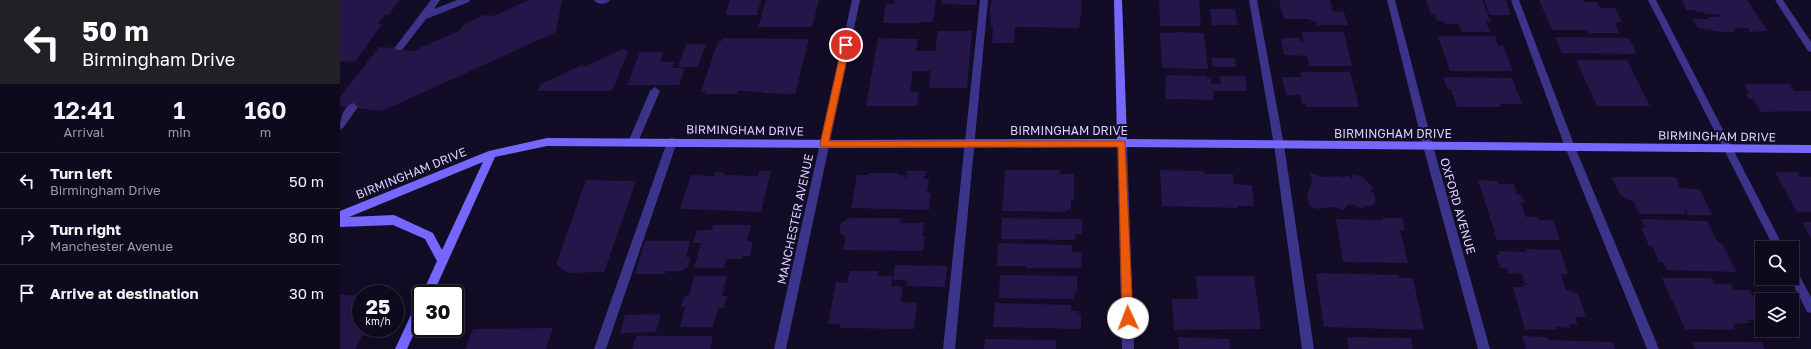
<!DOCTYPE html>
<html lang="en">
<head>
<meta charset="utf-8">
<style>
  :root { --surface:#0e091c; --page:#171225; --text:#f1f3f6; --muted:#9b9aa3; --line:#2e2a3b }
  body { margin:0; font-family:"Golos Text",sans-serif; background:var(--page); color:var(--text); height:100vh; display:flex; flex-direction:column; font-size:15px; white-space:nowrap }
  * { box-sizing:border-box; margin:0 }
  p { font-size:13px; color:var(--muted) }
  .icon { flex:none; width:22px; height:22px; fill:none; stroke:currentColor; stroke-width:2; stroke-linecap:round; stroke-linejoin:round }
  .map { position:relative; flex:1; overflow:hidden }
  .panel { display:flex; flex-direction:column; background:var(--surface); width:340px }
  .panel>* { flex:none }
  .hud { background:#202124; color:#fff; overflow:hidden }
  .buttons { position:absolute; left:1415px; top:241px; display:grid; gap:8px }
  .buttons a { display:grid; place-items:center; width:44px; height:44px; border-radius:0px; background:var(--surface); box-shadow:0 4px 16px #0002,0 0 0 1px var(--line); font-size:20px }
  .speed { position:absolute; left:12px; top:285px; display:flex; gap:8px; font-size:20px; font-weight:700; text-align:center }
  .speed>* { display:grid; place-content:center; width:52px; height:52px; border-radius:50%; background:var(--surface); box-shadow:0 4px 16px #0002,0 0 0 1px var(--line); line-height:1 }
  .speed small { font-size:10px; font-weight:400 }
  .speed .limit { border:2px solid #111; border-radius:6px; background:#fff; color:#111 }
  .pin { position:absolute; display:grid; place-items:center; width:34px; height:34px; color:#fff; margin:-17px; border:2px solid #fff; border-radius:50%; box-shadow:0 1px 4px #0007 }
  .me { position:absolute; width:44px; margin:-22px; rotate:358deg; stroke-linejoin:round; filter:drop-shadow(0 0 3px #0008) }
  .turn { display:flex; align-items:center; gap:14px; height:84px; padding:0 16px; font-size:18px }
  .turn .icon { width:52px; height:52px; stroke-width:2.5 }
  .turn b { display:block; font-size:28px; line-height:34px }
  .eta { display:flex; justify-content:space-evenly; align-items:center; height:68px; text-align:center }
  .eta b { font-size:24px; font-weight:600; line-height:28px }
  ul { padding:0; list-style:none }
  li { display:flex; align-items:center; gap:12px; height:56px; padding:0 16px; border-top:1px solid var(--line) }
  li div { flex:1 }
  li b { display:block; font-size:15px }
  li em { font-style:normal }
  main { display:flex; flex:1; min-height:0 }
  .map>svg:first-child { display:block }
  .building { fill:#241649 }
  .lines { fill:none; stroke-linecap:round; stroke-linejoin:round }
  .lane { fill:#3c338a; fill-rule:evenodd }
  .street { fill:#3c338a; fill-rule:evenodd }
  .secondary { fill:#7668ff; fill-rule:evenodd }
  .route { fill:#ea580c; stroke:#983908 }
  .labels { text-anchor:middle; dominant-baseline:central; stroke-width:4; stroke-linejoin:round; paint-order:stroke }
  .street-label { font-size:12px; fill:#d9d1ff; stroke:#120c26 }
</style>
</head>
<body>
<main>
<section class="panel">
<div class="hud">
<div class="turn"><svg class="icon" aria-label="left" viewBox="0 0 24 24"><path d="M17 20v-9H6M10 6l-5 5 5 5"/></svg><div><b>50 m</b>Birmingham Drive</div></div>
</div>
<div class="eta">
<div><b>12:41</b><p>Arrival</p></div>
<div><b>1</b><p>min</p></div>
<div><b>160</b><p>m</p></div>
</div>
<ul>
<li><svg class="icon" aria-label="left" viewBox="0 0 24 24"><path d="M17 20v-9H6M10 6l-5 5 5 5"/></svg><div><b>Turn left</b><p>Birmingham Drive</p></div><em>50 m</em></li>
<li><svg class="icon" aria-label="right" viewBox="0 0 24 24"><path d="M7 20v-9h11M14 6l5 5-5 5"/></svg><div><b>Turn right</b><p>Manchester Avenue</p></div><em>80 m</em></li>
<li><svg class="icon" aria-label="arrive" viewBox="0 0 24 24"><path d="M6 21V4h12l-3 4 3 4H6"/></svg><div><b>Arrive at destination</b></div><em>30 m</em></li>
</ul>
</section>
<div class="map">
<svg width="1471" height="349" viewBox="0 0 1471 349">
  <rect width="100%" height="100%" fill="#120c26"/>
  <path class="building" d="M0,0H59L49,15L45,14L38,24H42L15,62L0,61Z
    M189,0H222L216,32L42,111L0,106V97L39,47L49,48L51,47L63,48L61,50L73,51L119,31L124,24L144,15L153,16Z
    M390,0H421L417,15H385Z
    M426,0H479L472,27H418Z
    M555,0H596L593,22H580V23H543L546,4H554Z
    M602,0H637L636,5L601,4Z
    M652,0H741L742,9L739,28L675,27L674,43H652L653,27H651L650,9Z
    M819,0H859L861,26H820Z
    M941,0H990L993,11L1004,12L1008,25H977L976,21H971L970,19H944L939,2Z
    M1086,0H1142L1151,22H1146L1150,32H1122L1118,24H1105L1103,21H1097L1095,15H1091Z
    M1144,0H1166L1171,15H1150Z
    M1199,0H1243L1244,2H1257L1260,8H1275L1282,22H1275L1279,33H1248L1246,30H1212Z
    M1342,0H1407L1428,31L1410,32L1408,28H1394L1395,31L1394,30V32H1382L1358,28L1353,19H1370L1368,17H1381L1379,14H1365L1363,12H1357L1356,10H1346Z
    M870,9H895L898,25H872Z
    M598,31H632L627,88H589L591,71H573L570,92H579L577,106H526L538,38L578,39L576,51H595Z
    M836,32L864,33L868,69L822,68L820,33H836Z
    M962,32H1004L1012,66H969L967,56L944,55L941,38H960L961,43H964Z
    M1098,36H1155L1158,46L1163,45L1173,71H1110Z
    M1215,37L1289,38L1297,54L1222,53Z
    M383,38L469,39L455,94L423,93V92H410L411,91H398L397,94H365L366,92H361L378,41H382Z
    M346,44H366L358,67H338Z
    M285,48L288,52L272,91H198L201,84L242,65L244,67Z
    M300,52H324L320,62H334L332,68H345L339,85H287Z
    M871,58H895L896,67H873Z
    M1236,60H1287L1310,106H1257Z
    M960,72H1010L1019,107H967L966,104H962L960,95H946L942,77H961Z
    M826,75L867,76V79H871V84H881L880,76H905L907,91H873V100L825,99Z
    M1103,77L1172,78L1182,104H1160L1161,107H1117L1111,89H1107Z
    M1404,84H1450L1454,91H1471V111L1421,112L1413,99H1409L1406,93H1409Z
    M665,170H721L720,174H734V200H731V210H726V212L662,211Z
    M820,170L864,171V174H893L894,184L912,185L914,206H897L898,208L822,206Z
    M419,171H431L421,212L340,209L351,175L374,176L375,172H384L383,175L418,176Z
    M567,171H586L584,179H589L587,193H591L589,210L511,208L517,175H529V173H558V175H565V179L566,178Z
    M970,172L982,177L998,176L1004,177L1007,175L1012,178L1013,174L1023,177L1033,188L1030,190L1035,195V204L1030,206L1025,205L1023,209L1014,205L1008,204L1004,210L992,207L977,209L972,207L969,204L967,195L972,182Z
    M1435,172H1458L1460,177H1471V212H1457Z
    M1272,177H1336L1340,188L1360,189L1372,215H1348L1346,209H1344L1346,214H1299L1294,202L1280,195Z
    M246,180L296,181L264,272L227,273L216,264Z
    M1138,180L1158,181L1159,184H1174L1177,195H1182L1185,203H1181L1186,217H1198L1199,220H1213L1220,240H1157Z
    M510,218H561L560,223H584L582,236H585L583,251L503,250L506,237L501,234L499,228L502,222Z
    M662,218L742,219V234H735V240L661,239Z
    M1042,218H1062L1065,230H1060L1068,263L1003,262L996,219L1043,220Z
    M1301,219L1367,221L1378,243H1382L1396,272L1327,270L1323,262H1319L1313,247L1309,246L1301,227L1305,228Z
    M1462,222H1471V239Z
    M373,225H411L407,241L413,242L410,256H403L402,259H386L384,268H354L361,243H353L357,230H372Z
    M305,241H350L346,257H351L348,267L341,271H325V274H295Z
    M658,243L732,245V252H742L741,268H686V266H657Z
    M1185,249L1220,250L1228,274H1221L1226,290H1230L1231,292L1238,293L1246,317H1235L1238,325L1229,324L1230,328L1216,327L1217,330L1185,329L1173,287H1183V285H1187V283H1184L1182,274L1168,273L1167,269L1160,268L1156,255H1159L1158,251L1186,252Z
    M555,265L607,266L605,287L566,286L567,280H553Z
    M510,271H538L537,276H553L551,286H563L561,302L577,303L574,329L500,328V324H488L496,282L507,283Z
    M976,273L1059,275V278H1073L1084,330L984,327Z
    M660,275L737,276V292H734V299L659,298Z
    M354,276H387L382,296H387L384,308H378L373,327H340L345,307H341L344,296H349Z
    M856,276H914L921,329L834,330L832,299H858Z
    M1322,278H1371L1374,284H1391L1394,290H1410L1422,315V320H1408L1410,323L1393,324L1395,330L1345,329Z
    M0,295H21V328H34L30,336H22L15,349H0Z
    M655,303L731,305V311H738V313L741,314V329L653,327Z
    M321,314L316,332L280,333L285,315Z
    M213,328L206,349H125L133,329Z
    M296,336H373L370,349H292Z
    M1182,336L1207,337L1208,340L1273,342L1275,349H1186Z
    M838,337L889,339L890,349H839Z
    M1007,337L1071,338L1073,349H1009Z
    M645,339L716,340V349H644Z
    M1352,342H1422L1425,349H1355Z"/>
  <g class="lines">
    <path class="lane" d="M91,0H100L94,9L117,0H130L129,2L86,19L62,50H56L55,48L56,46Z
      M254,0H270C267,5 257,5 254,0Z
      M640,0H648L615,349H603Z
      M909,0H917L944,145L974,349H962L934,145Z
      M1171,0H1179L1235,147L1319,349H1307L1225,147Z
      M1435,0H1443L1471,42V52L1468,51Z
      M315,87L320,91L298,142L296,145H290L288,142L310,91Z
      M13,103L18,107L3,128L0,129C0,119 3,107 13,103Z
      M332,138L335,139L337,142L266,349H254L327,142L329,139Z"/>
    <path class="street" d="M512,0H520L446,349H434Z
      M1047,0H1055L1093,146L1150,349H1138L1083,146Z
      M1308,0H1316L1444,248H1434Z
      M782,139L785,140L787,143L794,349H782L777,143L779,140Z
      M1452,267L1456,269L1471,297V313L1467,312L1450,278H1452Z"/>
    <path class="secondary" d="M774,0H782L787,139L1471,145V153L782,147L503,148L207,146L155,157L93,294H82L97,261L85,239L53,225L0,227V211L149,151L207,138L503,140L777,139ZM143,162L102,250L93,233L54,215L9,217Z
      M81,301V318L67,349H55L77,302Z"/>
  </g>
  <path class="route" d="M506,42L510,45L489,141H785L793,318L791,322L788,323L784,322L782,318L778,147H481L480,144L502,45Z"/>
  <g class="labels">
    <g class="street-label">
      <text transform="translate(405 130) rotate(1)">BIRMINGHAM DRIVE</text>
      <text x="729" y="130">BIRMINGHAM DRIVE</text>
      <text x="1053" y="133">BIRMINGHAM DRIVE</text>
      <text transform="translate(1377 136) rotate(1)">BIRMINGHAM DRIVE</text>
      <text transform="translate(71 173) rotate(-22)">BIRMINGHAM DRIVE</text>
      <text transform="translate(1118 206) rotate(74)">OXFORD AVENUE</text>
      <text transform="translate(455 219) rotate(-78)">MANCHESTER AVENUE</text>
    </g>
  </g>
</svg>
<div class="buttons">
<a><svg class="icon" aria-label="search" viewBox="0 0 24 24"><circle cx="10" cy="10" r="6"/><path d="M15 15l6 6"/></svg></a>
<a><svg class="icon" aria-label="layers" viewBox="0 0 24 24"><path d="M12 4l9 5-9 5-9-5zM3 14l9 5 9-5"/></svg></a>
</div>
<div class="speed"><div>25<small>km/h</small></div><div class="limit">30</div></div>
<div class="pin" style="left:506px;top:45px;background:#d93025"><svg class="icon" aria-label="arrive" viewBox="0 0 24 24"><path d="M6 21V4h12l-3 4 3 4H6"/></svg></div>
<svg class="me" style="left:788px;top:318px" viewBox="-20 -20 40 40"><circle r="19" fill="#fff"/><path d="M0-13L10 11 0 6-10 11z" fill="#ea580c"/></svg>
</div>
</main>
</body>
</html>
